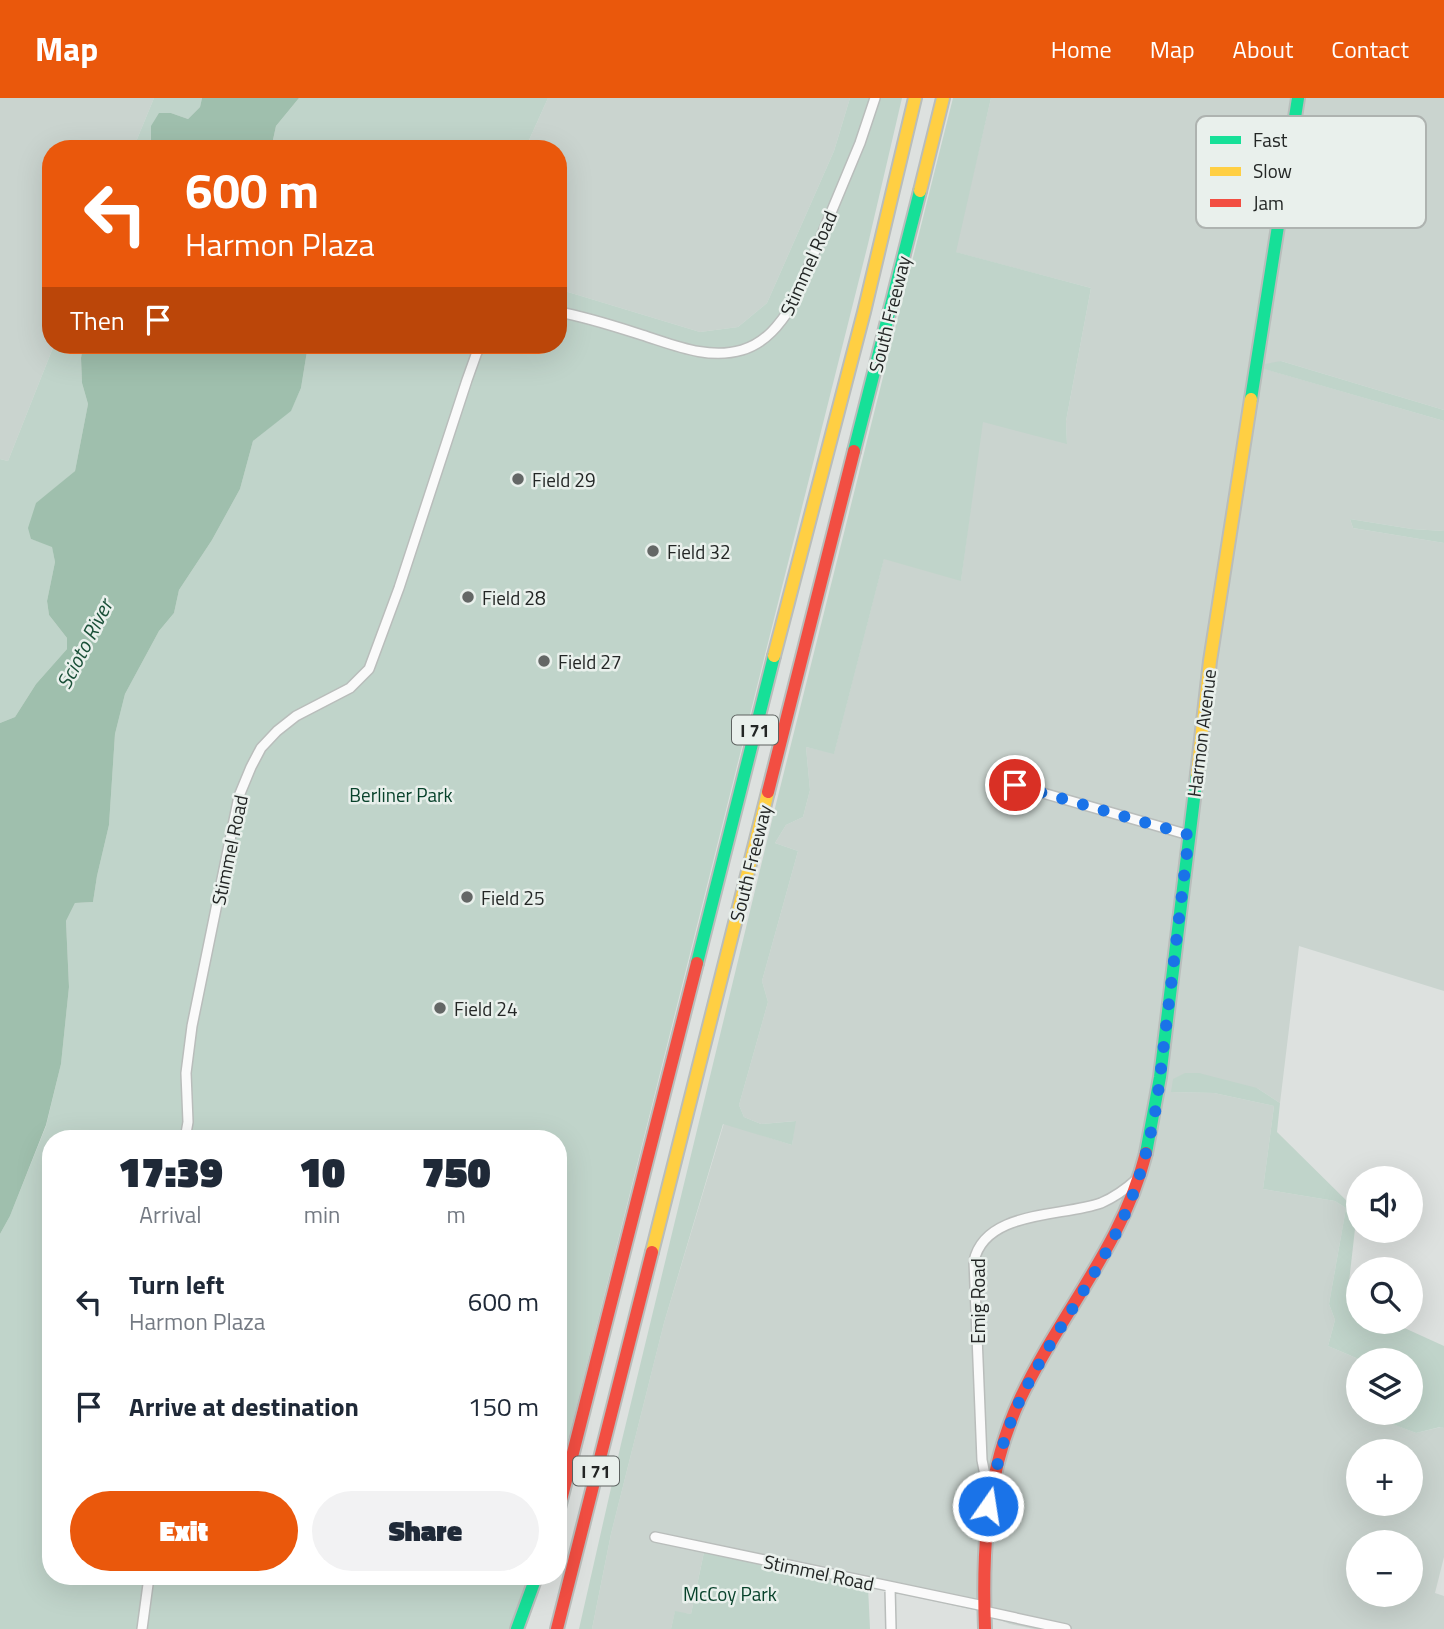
<!DOCTYPE html>
<html lang="en">
<head>
<meta charset="utf-8">
<style>
  :root { --surface:#fff; --page:#f2f2f3; --text:#1f2937; --muted:#747a83; --accent:#ea580c }
  body { margin:0; font-family:"Titillium Web",sans-serif; background:var(--page); color:var(--text); height:100vh; display:flex; flex-direction:column; font-size:26px; white-space:nowrap }
  * { box-sizing:border-box; margin:0 }
  p { font-size:23px; color:var(--muted) }
  .icon { flex:none; width:38px; height:38px; fill:none; stroke:currentColor; stroke-width:2; stroke-linecap:round; stroke-linejoin:round }
  .map { position:relative; flex:1; overflow:hidden }
  .sheet { position:absolute; left:42px; top:1032px; width:525px; height:455px; display:flex; flex-direction:column; background:var(--surface); border-radius:28px; box-shadow:0 7px 28px #0002 }
  .sheet>* { flex:none }
  .banner { position:absolute; left:42px; top:42px; width:525px; height:214px; border-radius:28px; box-shadow:0 7px 28px #0002; background:#ea580c; color:#fff; overflow:hidden }
  .buttons { position:absolute; left:1346px; top:1068px; display:grid; gap:14px }
  .buttons a { display:grid; place-items:center; width:77px; height:77px; border-radius:50%; background:var(--surface); box-shadow:0 7px 28px #0002; font-size:35px }
  .pin { position:absolute; display:grid; place-items:center; width:60px; height:60px; color:#fff; margin:-30px; border:4px solid #fff; border-radius:50%; box-shadow:0 2px 7px #0007 }
  .me { position:absolute; width:77px; margin:-38px; rotate:13deg; stroke-linejoin:round; filter:drop-shadow(0 0 5px #0008) }
  .turn { display:flex; align-items:center; gap:24px; height:147px; padding:0 28px; font-size:32px }
  .turn .icon { width:91px; height:91px; stroke-width:2.5 }
  .turn b { display:block; font-size:49px; line-height:60px }
  .then { display:flex; align-items:center; height:66px; padding:0 28px; background:#0003; gap:14px; font-size:26px }
  .eta { display:flex; justify-content:space-evenly; align-items:center; height:119px; text-align:center }
  .eta b { font-size:42px; font-weight:800; line-height:49px }
  .button { display:flex; gap:14px; margin-top:auto; padding:14px 28px }
  .button a { flex:1; height:80px; border-radius:42px; background:var(--accent); color:#fff; font-size:28px; font-weight:800; line-height:80px; text-align:center }
  .button a+a { background:var(--page); color:var(--text) }
  ul { padding:0; list-style:none }
  li { display:flex; align-items:center; gap:21px; height:105px; padding:0 28px }
  li div { flex:1 }
  li b { display:block; font-size:26px }
  li em { font-style:normal }
  header { display:flex; align-items:center; gap:42px; box-sizing:border-box; height:98px; padding:0 35px; background:var(--accent); color:#fff }
  header strong { font-size:33px }
  nav { display:flex; gap:38px; margin-inline-start:auto; font-size:24px }
  .map>svg:first-child { display:block }
  .built { fill:#cad4cf; fill-rule:evenodd }
  .green { fill:#c0d4ca }
  .water { fill:#9fbfad }
  .lines { fill:none; stroke-linecap:round; stroke-linejoin:round }
  .street-casing { stroke:#b9bdbb; stroke-width:12 }
  .fast-casing { stroke:#b9bdbb; stroke-width:16 }
  .slow-casing { stroke:#b9bdbb; stroke-width:16 }
  .jam-casing { stroke:#b9bdbb; stroke-width:16 }
  .street { stroke:#fafafa; stroke-width:9 }
  .fast { stroke:#16e098; stroke-width:12 }
  .slow { stroke:#ffcf43; stroke-width:12 }
  .jam { stroke:#f24e42; stroke-width:12 }
  .route { stroke:#1a73e8; stroke-width:12; stroke-dasharray:0 21.6 }
  .poi-dot { fill:#646766; stroke:#e9f0ec; stroke-width:2.5 }
  .labels { text-anchor:middle; dominant-baseline:central; stroke-width:5; stroke-linejoin:round; paint-order:stroke }
  .shield { fill:#e9f0ec; stroke:#5e6361; stroke-width:2 }
  .shield-label { font-size:18px; font-weight:bold; fill:#232625 }
  .street-label { font-size:19px; fill:#232625; stroke:#e9f0ec }
  .poi-label { font-size:19px; fill:#232625; stroke:#e9f0ec; text-anchor:start }
  .park-label { font-size:19px; fill:#08422b; stroke:#e9f0ec }
  .water-label { font-size:21px; font-style:italic; fill:#1a5038; stroke:#e9f0ec }
  .key { fill:#e9f0ec; stroke:#aeb3b0; stroke-width:2 }
  .key-label { font-size:19px; fill:#232625 }
</style>
</head>
<body>
<header>
<strong>Map</strong>
<nav><a>Home</a><a>Map</a><a>About</a><a>Contact</a></nav>
</header>
<div class="map">
<svg width="1444" height="1531" viewBox="0 0 1444 1531">
  <rect width="100%" height="100%" fill="#dde1df"/>
  <path class="built" d="M0,0H154L133,51H51V247H54L8,363L0,361Z
    M548,0H850L834,53L767,205L738,229L700,234L558,191V51H525Z
    M991,0H1444V312L1281,263L1265,271L1444,323V433L1412,431L1350,421L1353,430L1444,445V893L1299,848L1280,1005L1257,990L1171,994L1214,995L1274,1008L1263,1091L1335,1103L1346,1110L1329,1206L1335,1222L1328,1248L1361,1262H1358V1314H1381L1380,1321L1416,1335L1441,1329L1444,1330V1459L1435,1495L1444,1498V1531H1034L1010,1526L975,1512L704,1454L691,1516L675,1514L671,1531H592L611,1436L664,1225L724,1025L792,1047L795,1023L761,1026L744,1019L739,1007L768,904L762,883L798,753L775,745L786,727L803,719L810,692L806,649L834,655L884,460L961,482L982,323L1067,345L1066,323L1091,190L955,154ZM1358,1353H1410V1405H1358ZM1358,1444H1410V1496H1358Z"/>
  <path class="green" d="M154,0H202L200,9L188,21L171,15L151,43L166,51H133Z
    M299,0H548L525,51H271L276,28Z
    M850,0H870L855,46L791,202C777,226 770,233 747,248L757,251L780,233L794,210L877,0H902L868,146L558,1382V1041H51V1479H530L517,1531H0V1136L10,1118L46,1028L61,966L69,889L66,823L75,805L93,804L97,778L109,727L115,636L125,596L159,533L174,515L179,492L212,442L240,391L253,343L291,312L301,290L308,247H558V191L700,234L738,229L767,205L834,53Z
    M953,0H991L956,154L1091,190L1066,323L1067,346L983,324L961,483L884,461L834,656L806,649L810,692L803,719L786,727L775,745L798,753L762,883L768,904L739,1007L744,1019L761,1026L796,1023L792,1047L723,1026L664,1225L611,1436L592,1531H579L621,1346L774,714Z
    M54,247H83L81,260L82,285L88,306L75,373L37,405L31,441L52,448L55,464L47,503L49,517L67,540V551L36,586L15,619L0,625V361L8,363Z
    M1281,263L1444,312V323L1264,271L1265,266Z
    M1350,421L1412,431L1444,433V445L1353,430Z
    M1185,975H1199L1257,990L1280,1005L1277,1034L1357,1113L1349,1184L1358,1199V1223H1389L1444,1248V1330L1440,1329L1416,1335L1379,1321L1381,1314H1410V1262H1361L1328,1248L1335,1222L1329,1206L1346,1110L1335,1103L1263,1091L1274,1008L1214,995L1171,994L1173,981Z
    M704,1454L868,1489L870,1531H671L675,1513L691,1516Z"/>
  <path class="water" d="M202,0H299L276,28L271,51H166L151,43V28L159,15H171L188,21L200,9Z
    M83,247H308L301,290L291,313L253,343L240,391L212,442L179,492L174,515L159,533L125,596L115,636L109,727L97,778L93,804L75,805L66,823L69,889L61,966L46,1027L10,1118L0,1136V625L15,619L36,586L67,551V540L49,517L47,503L55,464L52,449L31,441L28,430L36,405L75,373L88,306L82,285L81,260Z"/>
  <g class="lines">
    <defs>
      <path id="street" d="M558,214C587,219 614,228 642,237C674,247 708,262 742,252C766,245 780,226 793,206L860,45L875,0
        M1015,687L1189,737
        M185,1041L188,1024L186,975L192,928L239,698L251,669L261,650L277,633L296,618L350,590L369,571L399,490L467,282L477,254L483,247
        M990,1393L986,1382L982,1362L974,1163C985,1112 1062,1119 1101,1105C1115,1099 1126,1091 1137,1081
        M655,1439L984,1508
        M890,1489L891,1531
        M984,1513L1066,1531
        M142,1531L149,1479"/>
      <path id="fast" d="M1251,301L1298,0
        M854,353L920,93
        M697,865L774,558
        M1146,1055L1160,979L1197,676
        M517,1531L536,1479"/>
      <path id="slow" d="M920,93L943,0
        M774,558L864,214L915,0
        M1197,676L1210,563L1251,301
        M652,1154L768,694"/>
      <path id="jam" d="M768,694L854,353
        M558,1414L697,865
        M557,1531L652,1154
        M985,1531C982,1451 986,1375 1020,1301C1059,1217 1123,1147 1146,1055"/>
    </defs>
    <use href="#street" class="street-casing"/>
    <use href="#fast" class="fast-casing"/>
    <use href="#slow" class="slow-casing"/>
    <use href="#jam" class="jam-casing"/>
    <use href="#street" class="street"/>
    <use href="#fast" class="fast"/>
    <use href="#slow" class="slow"/>
    <use href="#jam" class="jam"/>
  </g>
  <g class="lines">
    <path class="route" d="M988,1408C996,1369 1006,1328 1025,1292C1055,1232 1098,1178 1125,1116C1141,1080 1150,1042 1157,1004L1189,737L1015,687"/>
  </g>
  <g class="poi-dot">
    <circle cx="518" cy="381" r="7"/>
    <circle cx="653" cy="453" r="7"/>
    <circle cx="468" cy="499" r="7"/>
    <circle cx="544" cy="563" r="7"/>
    <circle cx="467" cy="799" r="7"/>
    <circle cx="440" cy="910" r="7"/>
  </g>
  <g class="labels">
    <g class="shield">
      <rect x="732" y="617.5" width="46" height="29" rx="5"/>
      <rect x="573" y="1358.5" width="46" height="29" rx="5"/>
    </g>
    <g class="shield-label">
      <text x="755" y="632">I 71</text>
      <text x="596" y="1373">I 71</text>
    </g>
    <g class="street-label">
      <text transform="translate(808 165) rotate(-66)">Stimmel Road</text>
      <text transform="translate(889 216) rotate(-76)">South Freeway</text>
      <text transform="translate(1201 635) rotate(-83)">Harmon Avenue</text>
      <text transform="translate(229 752) rotate(-78)">Stimmel Road</text>
      <text transform="translate(750 765) rotate(-76)">South Freeway</text>
      <text transform="translate(977 1203) rotate(-90)">Emig Road</text>
      <text transform="translate(819 1474) rotate(12)">Stimmel Road</text>
    </g>
    <g class="poi-label">
      <text x="532" y="381">Field 29</text>
      <text x="667" y="453">Field 32</text>
      <text x="482" y="499">Field 28</text>
      <text x="558" y="563">Field 27</text>
      <text x="481" y="799">Field 25</text>
      <text x="454" y="910">Field 24</text>
    </g>
    <g class="park-label">
      <text x="401" y="696">Berliner Park</text>
      <text x="730" y="1495">McCoy Park</text>
    </g>
    <g class="water-label">
      <text transform="translate(84 546) rotate(-63)">Scioto River</text>
    </g>
  </g>
  <rect x="1196" y="18" width="230" height="112" rx="10" class="key"/>
  <rect x="1210" y="38" width="31" height="8" fill="#16e098"/>
  <rect x="1210" y="69" width="31" height="9" fill="#ffcf43"/>
  <rect x="1210" y="101" width="31" height="8" fill="#f24e42"/>
  <g class="key-label">
    <text x="1253" y="49">Fast</text>
    <text x="1253" y="80">Slow</text>
    <text x="1253" y="112">Jam</text>
  </g>
</svg>
<div class="buttons">
<a><svg class="icon" aria-label="sound" viewBox="0 0 24 24"><path d="M4 9h4l5-4v14l-5-4H4zM17 9q2 3 0 6"/></svg></a>
<a><svg class="icon" aria-label="search" viewBox="0 0 24 24"><circle cx="10" cy="10" r="6"/><path d="M15 15l6 6"/></svg></a>
<a><svg class="icon" aria-label="layers" viewBox="0 0 24 24"><path d="M12 4l9 5-9 5-9-5zM3 14l9 5 9-5"/></svg></a>
<a>+</a>
<a>−</a>
</div>
<div class="pin" style="left:1015px;top:687px;background:#d93025"><svg class="icon" aria-label="arrive" viewBox="0 0 24 24"><path d="M6 21V4h12l-3 4 3 4H6"/></svg></div>
<svg class="me" style="left:988px;top:1408px" viewBox="-20 -20 40 40"><circle r="17" fill="#1a73e8" stroke="#fff" stroke-width="3"/><path d="M0-11L8 9 0 5-8 9z" fill="#fff"/></svg>
<div class="banner">
<div class="turn"><svg class="icon" aria-label="left" viewBox="0 0 24 24"><path d="M17 20v-9H6M10 6l-5 5 5 5"/></svg><div><b>600 m</b>Harmon Plaza</div></div>
<div class="then">Then<svg class="icon" aria-label="arrive" viewBox="0 0 24 24"><path d="M6 21V4h12l-3 4 3 4H6"/></svg></div>
</div>
<section class="sheet">
<div class="eta">
<div><b>17:39</b><p>Arrival</p></div>
<div><b>10</b><p>min</p></div>
<div><b>750</b><p>m</p></div>
</div>
<ul>
<li><svg class="icon" aria-label="left" viewBox="0 0 24 24"><path d="M17 20v-9H6M10 6l-5 5 5 5"/></svg><div><b>Turn left</b><p>Harmon Plaza</p></div><em>600 m</em></li>
<li><svg class="icon" aria-label="arrive" viewBox="0 0 24 24"><path d="M6 21V4h12l-3 4 3 4H6"/></svg><div><b>Arrive at destination</b></div><em>150 m</em></li>
</ul>
<div class="button"><a>Exit</a><a>Share</a></div>
</section>
</div>
</body>
</html>
